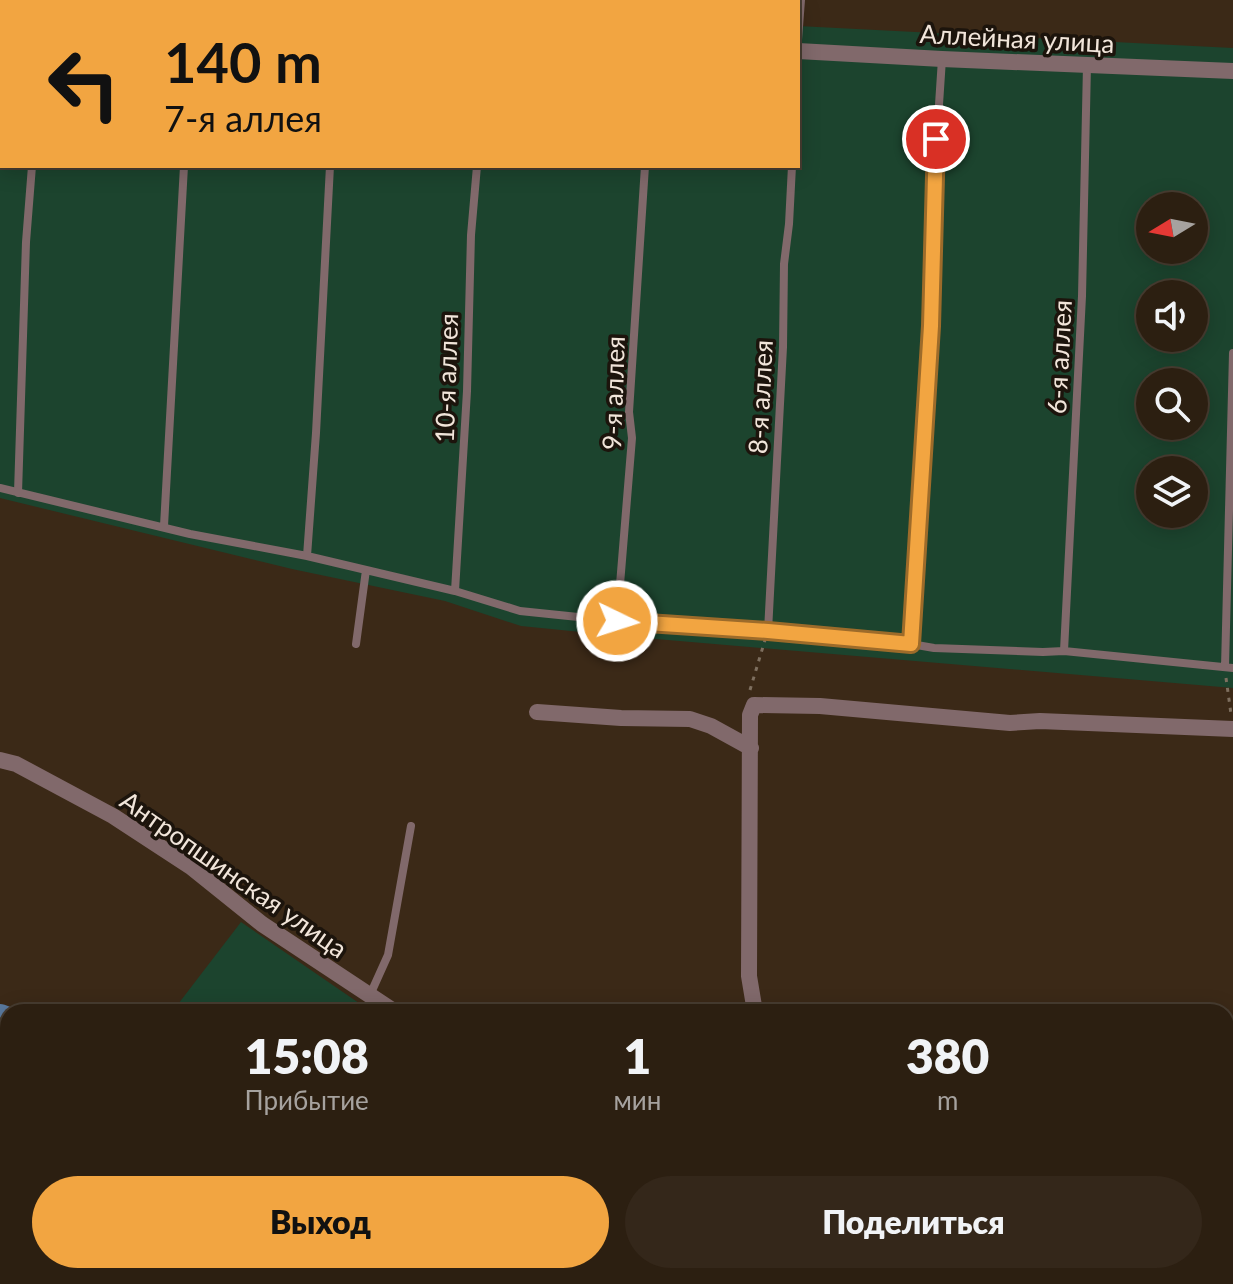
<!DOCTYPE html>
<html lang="ru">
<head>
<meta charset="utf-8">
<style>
  :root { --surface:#2c1f11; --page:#34271a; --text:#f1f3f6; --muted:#a6a29f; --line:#483d31; --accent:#f2a541 }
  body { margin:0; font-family:Lato,sans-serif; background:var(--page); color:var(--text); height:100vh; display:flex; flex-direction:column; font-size:30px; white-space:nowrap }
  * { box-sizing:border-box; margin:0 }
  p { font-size:26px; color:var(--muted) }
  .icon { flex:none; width:44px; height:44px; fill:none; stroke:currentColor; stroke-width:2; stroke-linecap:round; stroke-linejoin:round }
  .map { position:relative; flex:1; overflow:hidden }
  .side { position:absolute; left:0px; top:1004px; width:1234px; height:280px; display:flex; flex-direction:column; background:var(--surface); border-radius:24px 24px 0 0; box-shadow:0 4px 20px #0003,0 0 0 2px var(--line) }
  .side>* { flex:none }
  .banner { position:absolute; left:0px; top:0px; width:800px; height:168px; box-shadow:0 4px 20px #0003,0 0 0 2px var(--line); background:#f2a541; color:#111; overflow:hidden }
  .needle { width:52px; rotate:260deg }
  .tools { position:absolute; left:1136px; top:192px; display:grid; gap:16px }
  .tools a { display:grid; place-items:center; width:72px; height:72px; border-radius:50%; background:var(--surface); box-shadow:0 4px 20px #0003,0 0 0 2px var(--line); font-size:40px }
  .pin { position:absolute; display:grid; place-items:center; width:68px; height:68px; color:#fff; margin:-34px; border:4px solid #fff; border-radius:50%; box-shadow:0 2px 8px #0007 }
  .me { position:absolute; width:88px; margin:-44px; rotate:94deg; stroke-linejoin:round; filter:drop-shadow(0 0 6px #0008) }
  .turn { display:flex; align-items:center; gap:28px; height:168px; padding:0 32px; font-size:36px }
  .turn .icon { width:104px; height:104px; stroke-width:2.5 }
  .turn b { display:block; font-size:56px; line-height:68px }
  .eta { display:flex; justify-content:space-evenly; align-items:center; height:136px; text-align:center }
  .eta b { font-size:48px; font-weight:800; line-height:56px }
  .button { display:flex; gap:16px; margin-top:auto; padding:16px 32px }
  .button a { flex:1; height:92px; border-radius:48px; background:var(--accent); color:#111; font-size:32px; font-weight:800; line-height:92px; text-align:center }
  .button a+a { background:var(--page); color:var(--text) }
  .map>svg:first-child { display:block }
  .green { fill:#1c442e; fill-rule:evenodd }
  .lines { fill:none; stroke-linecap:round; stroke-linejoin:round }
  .river { stroke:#5a7a9f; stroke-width:26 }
  .path { stroke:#7e6f5f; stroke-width:3; stroke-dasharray:4 6; stroke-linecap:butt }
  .service { stroke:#81696b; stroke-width:8 }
  .minor { stroke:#81696b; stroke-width:16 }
  .tertiary { stroke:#81696b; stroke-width:16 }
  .route-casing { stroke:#9d6b2a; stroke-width:20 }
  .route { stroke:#f2a541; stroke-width:14 }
  .labels { text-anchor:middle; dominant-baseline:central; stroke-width:7; stroke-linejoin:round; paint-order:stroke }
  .street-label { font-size:26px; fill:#f1e5da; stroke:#1c140c }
</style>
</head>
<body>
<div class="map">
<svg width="1233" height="1284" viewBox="0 0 1233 1284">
  <rect width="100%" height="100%" fill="#3b2917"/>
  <path class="green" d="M0,0H260L301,2H2V166H798V26L1233,48V688L621,636L521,626L445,601L292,569L0,498ZM1150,206H1194V250H1150ZM1150,294H1194V338H1150ZM1150,382H1194V426H1150ZM1150,470H1194V514H1150Z
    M241,922L372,1012H172Z
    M462,1276H821L823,1284H473Z"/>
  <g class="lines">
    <path class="river" d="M0,1017L8,1020
      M456,1276L464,1284"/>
    <path class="path" d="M1226,678L1231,714
      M750,690L765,640
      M0,1156L8,1161
      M299,1276L308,1284
      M831,1276L833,1284"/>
    <path class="service" d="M489,2V0
      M798,40L801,0
      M0,488L190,534L307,556L455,591L520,611L617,621L768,631L911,644L934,648L1043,652L1064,651L1233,668
      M18,493L26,242L32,166
      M164,526L184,166
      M307,556L316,433L330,166
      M455,591L467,391L471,235L477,166
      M617,621L632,438L629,412L645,166
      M768,631L783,347L784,264L789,224L792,166
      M356,644L366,570
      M911,644L931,326L935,165L942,59
      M1064,651L1082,296L1087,65
      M1225,667L1233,353
      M370,995L388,955L411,826"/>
    <path class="minor" d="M0,1L51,2
      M798,51L942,59L1233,71
      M537,712L621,718L690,719L711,726L751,748
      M755,1012L749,976L750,715L754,705L820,706L1010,723L1040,721L1233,729"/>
    <path class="tertiary" d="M0,760L16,764L113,816L191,867L262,924L395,1012
      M1226,1109H1233"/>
  </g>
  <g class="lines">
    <defs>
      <path id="route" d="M617,621L768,631L911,644L931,326L936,139"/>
    </defs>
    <use href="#route" class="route-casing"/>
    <use href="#route" class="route"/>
  </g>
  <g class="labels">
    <g class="street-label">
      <text transform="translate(1017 38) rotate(3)">Аллейная улица</text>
      <text transform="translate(1059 357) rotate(-87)">6-я аллея</text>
      <text transform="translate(446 378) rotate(-88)">10-я аллея</text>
      <text transform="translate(613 393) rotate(-88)">9-я аллея</text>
      <text transform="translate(760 397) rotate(-87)">8-я аллея</text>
      <text transform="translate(234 874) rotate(35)">Антропшинская улица</text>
    </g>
  </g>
</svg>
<div class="tools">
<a><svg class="needle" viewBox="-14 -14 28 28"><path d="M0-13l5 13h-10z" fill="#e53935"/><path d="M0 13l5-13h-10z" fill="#a6a29f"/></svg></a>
<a><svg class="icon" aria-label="sound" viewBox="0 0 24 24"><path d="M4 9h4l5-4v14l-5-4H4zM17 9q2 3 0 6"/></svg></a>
<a><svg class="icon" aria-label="search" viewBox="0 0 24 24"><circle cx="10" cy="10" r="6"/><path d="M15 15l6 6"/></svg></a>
<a><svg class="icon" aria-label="layers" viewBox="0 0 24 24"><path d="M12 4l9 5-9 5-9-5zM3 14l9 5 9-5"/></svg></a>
</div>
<div class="pin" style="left:936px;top:139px;background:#d93025"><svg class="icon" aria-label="arrive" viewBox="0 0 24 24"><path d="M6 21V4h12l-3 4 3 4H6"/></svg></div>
<svg class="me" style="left:617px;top:621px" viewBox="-20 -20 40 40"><circle r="17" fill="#f2a541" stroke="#fff" stroke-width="3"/><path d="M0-11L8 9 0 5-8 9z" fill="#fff"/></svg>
<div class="banner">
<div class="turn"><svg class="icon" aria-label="left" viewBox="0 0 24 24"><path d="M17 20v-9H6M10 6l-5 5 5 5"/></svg><div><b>140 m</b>7-я аллея</div></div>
</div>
<section class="side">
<div class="eta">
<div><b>15:08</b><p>Прибытие</p></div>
<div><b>1</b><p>мин</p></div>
<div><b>380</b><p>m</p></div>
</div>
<div class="button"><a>Выход</a><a>Поделиться</a></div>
</section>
</div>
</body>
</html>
